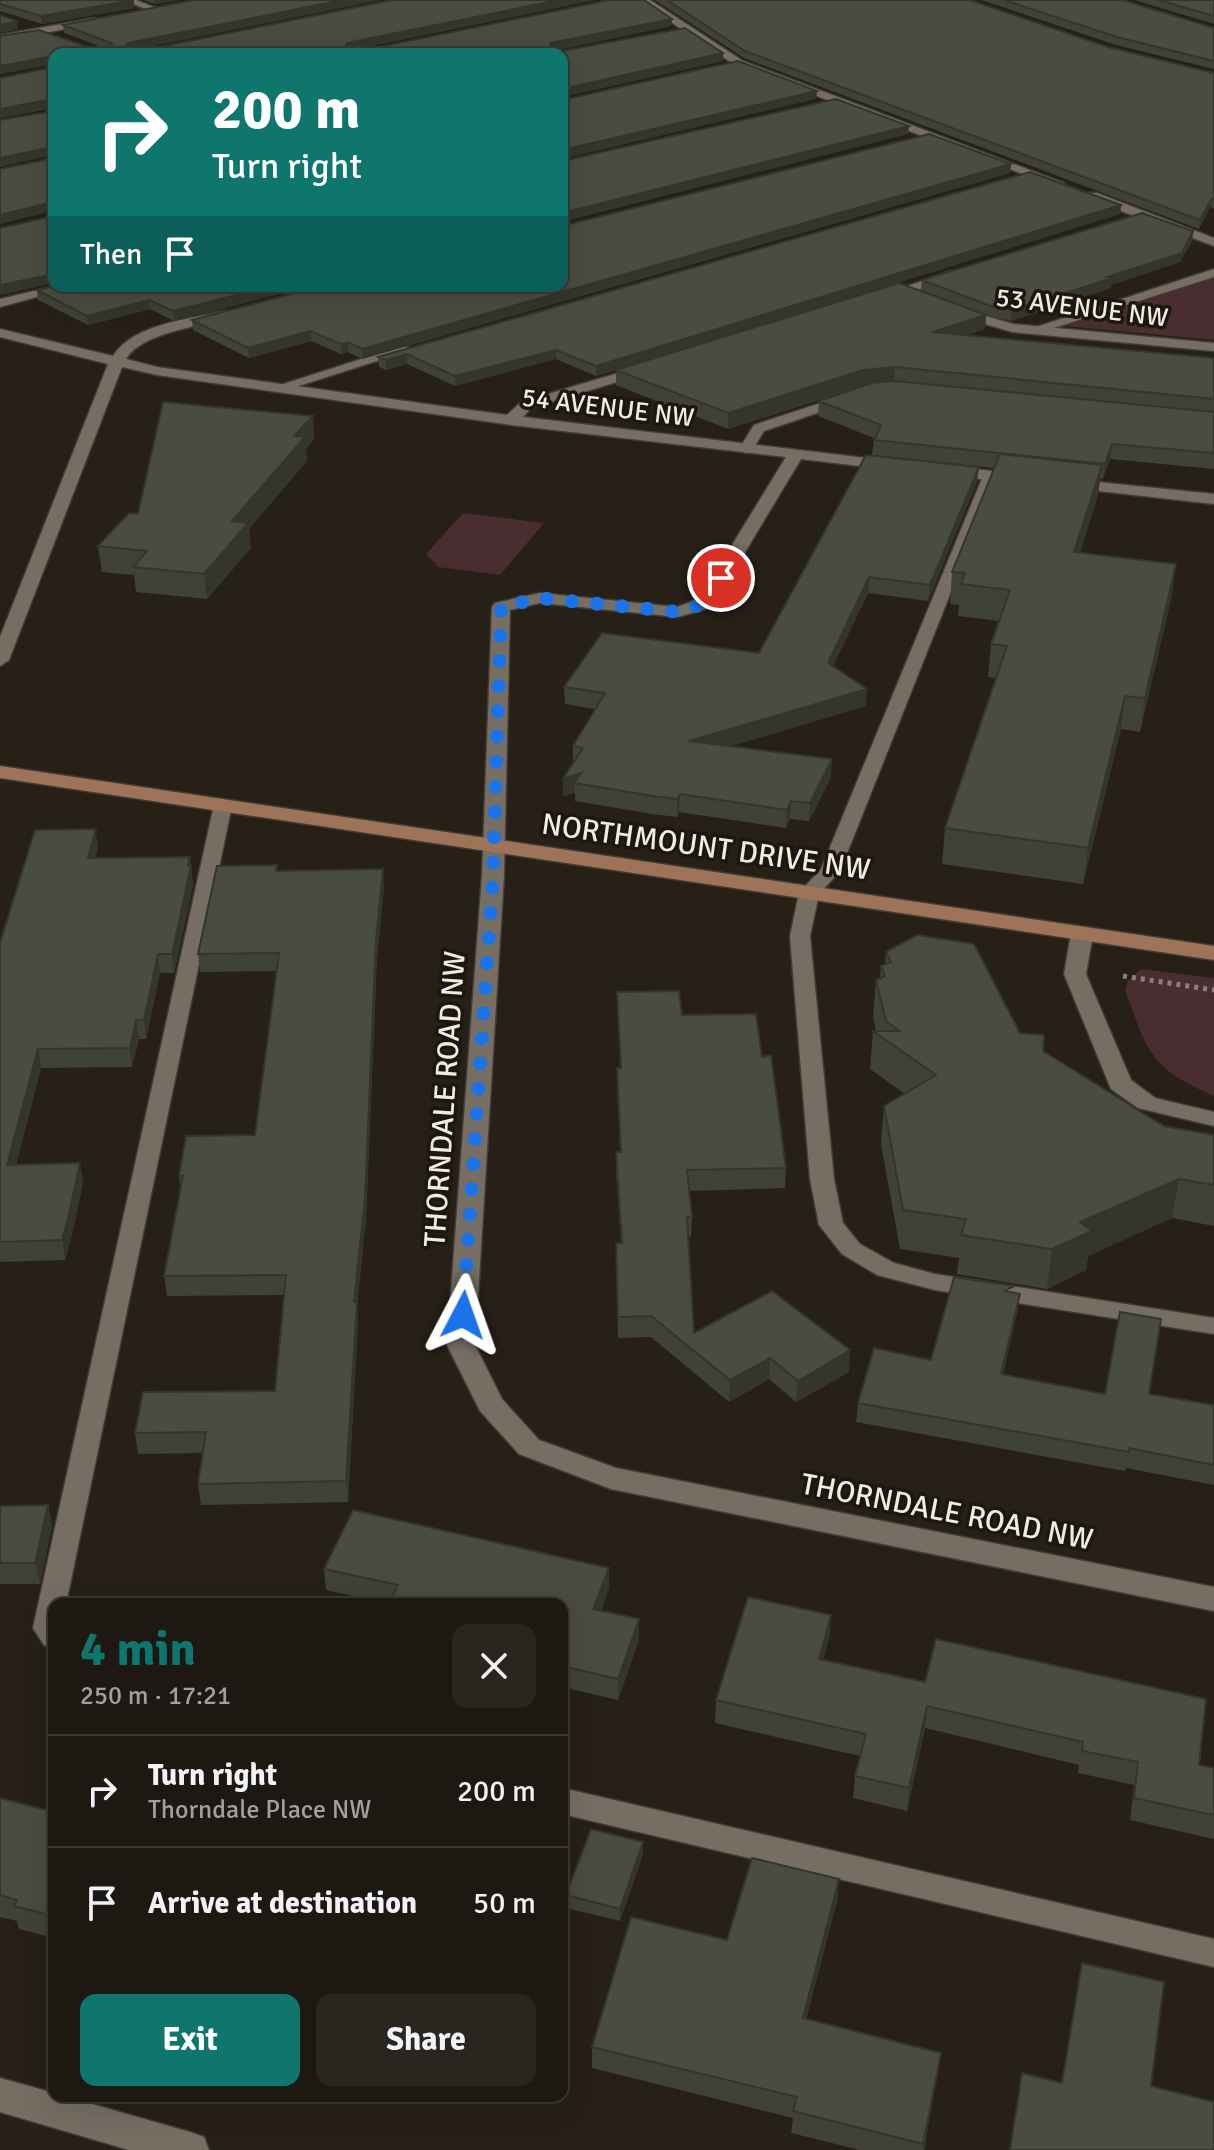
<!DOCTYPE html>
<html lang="en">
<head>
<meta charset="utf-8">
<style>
  :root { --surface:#1d1811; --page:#2a251f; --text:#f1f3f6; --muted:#a0a09f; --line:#3b3731; --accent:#0f766e }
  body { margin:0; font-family:Signika,sans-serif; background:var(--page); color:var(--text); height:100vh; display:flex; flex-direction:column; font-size:30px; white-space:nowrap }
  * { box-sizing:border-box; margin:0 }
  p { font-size:26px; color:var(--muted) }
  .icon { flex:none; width:44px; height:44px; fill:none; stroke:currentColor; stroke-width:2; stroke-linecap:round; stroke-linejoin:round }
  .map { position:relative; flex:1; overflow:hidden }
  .side { position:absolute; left:48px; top:1598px; width:520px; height:504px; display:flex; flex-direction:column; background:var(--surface); border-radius:16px; box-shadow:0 8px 32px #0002,0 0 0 2px var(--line) }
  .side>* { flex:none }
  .guide { position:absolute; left:48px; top:48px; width:520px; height:244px; border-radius:16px; box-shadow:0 8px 32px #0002,0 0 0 2px var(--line); background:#0f766e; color:#fff; overflow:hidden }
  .pin { position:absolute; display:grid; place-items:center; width:68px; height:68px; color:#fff; margin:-34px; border:4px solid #fff; border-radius:50%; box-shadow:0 2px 8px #0007 }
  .me { position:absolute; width:88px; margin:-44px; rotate:4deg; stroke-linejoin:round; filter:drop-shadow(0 0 6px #0008) }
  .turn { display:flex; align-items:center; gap:28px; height:168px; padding:0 32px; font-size:36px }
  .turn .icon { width:104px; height:104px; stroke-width:2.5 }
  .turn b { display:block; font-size:56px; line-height:68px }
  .then { display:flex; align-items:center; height:76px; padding:0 32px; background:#0003; gap:16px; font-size:30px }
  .round { display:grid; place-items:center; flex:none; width:84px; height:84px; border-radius:16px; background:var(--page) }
  .summary { display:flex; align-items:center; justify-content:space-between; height:136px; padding:0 32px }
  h1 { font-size:48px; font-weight:700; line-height:60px; color:var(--accent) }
  .button { display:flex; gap:16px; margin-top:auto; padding:16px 32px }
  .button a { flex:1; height:92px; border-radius:16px; background:var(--accent); color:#fff; font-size:32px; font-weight:700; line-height:92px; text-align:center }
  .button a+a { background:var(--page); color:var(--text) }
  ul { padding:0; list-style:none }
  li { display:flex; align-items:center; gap:24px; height:112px; padding:0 32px; border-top:2px solid var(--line) }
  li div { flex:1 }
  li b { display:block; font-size:30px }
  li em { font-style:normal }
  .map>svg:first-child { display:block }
  .green { fill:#492d30 }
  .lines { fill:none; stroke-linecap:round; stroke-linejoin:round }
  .lane-casing { stroke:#403c36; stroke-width:3 }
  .street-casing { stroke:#403c36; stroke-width:3 }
  .secondary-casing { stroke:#403c36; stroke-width:3 }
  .path { stroke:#87817a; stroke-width:5; stroke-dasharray:4 5; stroke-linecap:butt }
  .lane { fill:#766e63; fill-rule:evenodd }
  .street { fill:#766e63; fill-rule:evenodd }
  .secondary { fill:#9f7358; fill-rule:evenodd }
  .wall { fill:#404137 }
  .shaded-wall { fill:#34352d }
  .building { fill:#4b4c40; stroke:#34352d; stroke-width:2 }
  .route { stroke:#1a73e8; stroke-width:14; stroke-dasharray:0 25.2 }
  .labels { text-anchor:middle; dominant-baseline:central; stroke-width:7; stroke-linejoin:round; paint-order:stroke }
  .far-street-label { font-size:26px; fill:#f0ebe5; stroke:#1d170e }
  .street-label { font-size:30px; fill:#f0ebe5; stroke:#1d170e }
</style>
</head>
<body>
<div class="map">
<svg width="1214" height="2150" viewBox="0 0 1214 2150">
  <rect width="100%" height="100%" fill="#272017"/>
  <path class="green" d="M1214,278V340L1065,326Z
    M463,513L544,523L500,575L438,567L426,554Z
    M1141,969L1214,978V1096C1149,1067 1148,1053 1125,990L1128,981Z"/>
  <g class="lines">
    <defs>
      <path id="lane" d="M123,0H136L161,10L153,12Z
        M1214,269V277L1038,333L1027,330Z
        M55,286H77L0,307V299Z
        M402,346L414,349L283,391L271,388Z
        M848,394L853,395V401L764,431L751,452L746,453L739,449L754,425Z
        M990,472L997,476L840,871L819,894L810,936L834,1179L843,1223L860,1244L894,1263L935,1274L1214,1318V1334L935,1290L877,1275L842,1254L819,1225L810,1179L790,936L799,893L821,869L983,476Z
        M223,799L232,805L66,1604H54V1648L44,1645L33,1628L214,805Z
        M562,1788L1214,1939V1967L562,1814Z"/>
      <path id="street" d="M638,0H650L743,61L1064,183L1054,186L735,65Z
        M95,18L99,19V23L0,41V35Z
        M1089,193H1097L1214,238V246L1089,199Z
        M951,271L958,275L956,278L880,302L873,298Z
        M956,307L1013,324L1214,343V351L1012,332L951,314L949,311Z
        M224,311L229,312V318C200,326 141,333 126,359L157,367L507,415L521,402L645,365L652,369L650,372L531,408L523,417L899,462V468L893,470L801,459L712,607L678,617L540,603L510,610L504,875L475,1345L502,1399L539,1440L616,1468L1214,1587V1611L611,1489L519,1454L480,1411L447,1345L482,875L492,607L495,603L540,593L677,607L699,599L786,457L511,425L157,375L122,367L9,660L0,666V637L108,364L0,337V329L113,356C133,324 190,319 224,311Z
        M946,466L1021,474L1029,479L1021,484L940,474L938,471Z
        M1069,479L1214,494V504L1063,487L1061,484Z
        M1082,927L1093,934L1086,974L1131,1080L1155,1098L1214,1112V1126L1138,1108L1111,1089L1064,974L1071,934Z
        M0,2078L54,2093V2096H64L190,2132L204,2137L209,2150H129L0,2112Z"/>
      <path id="secondary" d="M0,766L1214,946V960L0,778Z"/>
    </defs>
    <use href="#lane" class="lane-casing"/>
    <use href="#street" class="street-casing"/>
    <use href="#secondary" class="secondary-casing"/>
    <path class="path" d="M1123,976L1214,990"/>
    <use href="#lane" class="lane"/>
    <use href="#street" class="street"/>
    <use href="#secondary" class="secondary"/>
  </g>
  <path class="wall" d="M0,0L134,8L42,24L0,11Z
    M144,0H179L155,4Z
    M194,0H380L142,48L149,49L392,0H595L361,48L369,49L609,0H644L672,19L671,26L557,50L562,51L685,28L723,53V61L562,97V54H54V108L0,118V78L54,67V64L0,74V36L39,30L94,49H107L64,33L63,25Z
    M655,0H970L1108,47L1214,73V209L1210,207L1199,229L744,58Z
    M981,0H1123L1214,28V69L1116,45Z
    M1134,0H1214V24Z
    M1011,164L1010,173L362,359L348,352L341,354L311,341L249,358L193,330L192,320Z
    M1121,205L1120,214L596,376L556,359L455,386L407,364L386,370L379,367L378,357Z
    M1193,231L1192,241L1180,262L1111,285V288L1011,321L990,316L921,290L922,280Z
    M310,286L174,321L150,309L88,325L38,300L37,290Z
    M986,315L985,329L966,335L1214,358V469L1110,459L1103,479H1100L1098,495L1080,553L1172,595L1140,732L1121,729L1083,884L942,864L945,828L996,678L988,677L991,644L999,621L958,616L959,605L950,604L952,572L994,468L872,455L874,438L818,416L819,401L866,385L728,429L616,385V370Z
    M313,416L314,439L306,449L307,461L249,529L251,548L207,599L136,592L134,575L102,572L98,546L138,514Z
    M977,482L928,601L868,593L833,666L866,706L730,746L831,777L809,821L790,819L786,828L679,812L677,817L652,814L575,801V793L563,796V779L573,762V746L595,709L565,704L564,687L759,653Z
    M98,847L95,858L190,857L193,885L174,973H160L146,1039H139L132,1067L41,1068L16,1165L80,1163L83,1183L72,1234L65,1260L0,1262V943Z
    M277,871L384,887L377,958L366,1218L357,1306L358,1322L348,1502L201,1505L198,1484L203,1453L138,1454L135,1433L275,1391L284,1295L167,1296L164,1276L181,1189L179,1176L255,1135L277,971L200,972L198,954Z
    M886,952L1020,1033L1043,1051L1164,1126L1214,1135V1226L1172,1218L1088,1256L1086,1270L1047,1289L957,1274L959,1258L900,1249L881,1144L884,1106L905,1094L870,1069L873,1031H876L873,1017L876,980L880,978L881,966L885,964Z
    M617,992L682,1015L762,1057L786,1168L785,1188L689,1191L692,1217L691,1237H688L694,1333L849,1372L796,1402L769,1379L729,1402L651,1337L618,1338L616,1264L621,1243L616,1172V1152H620L617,1088V1068H620Z
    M1014,1292L1020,1294L1017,1313L1003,1375L1105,1394H1149L1214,1405V1485L1126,1468L1125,1471L856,1422L858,1403L931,1360Z
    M48,1505L52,1526L40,1584H0V1506Z
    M324,1569L609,1588L601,1611L639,1640L618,1700L562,1687V1604H389L326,1590Z
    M831,1615L829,1638L823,1660L1214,1768V1839L1130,1820L1134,1785L1078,1773L1079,1765L925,1728L907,1811L853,1798L855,1776L860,1756L715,1723L716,1700Z
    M0,1798L54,1812V1938L19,1929L17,1921L0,1917Z
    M643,1854L620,1921L566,1908V1895Z
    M839,1879L837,1901L806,2019L941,2053L924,2150H860L791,2133L793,2118L592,2068V2047Z"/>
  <path class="shaded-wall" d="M134,0V8L42,24L41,16Z
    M154,0H179L155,4Z
    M343,0H380L128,51L125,47L128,43Z
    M559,0H595L347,51L345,47L347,43Z
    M672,19L671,26L551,51L549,48L551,43Z
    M17,21L18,29L0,33V25Z
    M723,53V61L562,97V89Z
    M54,56V64L0,74V66Z
    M817,91L816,99L562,159V150Z
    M52,99L53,107L0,118V109Z
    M909,126L908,134L562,222V213Z
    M52,147L53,155L0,167V158Z
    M1011,164L1010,173L362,359V349Z
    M1212,198L1210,207L1199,229L1200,220Z
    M52,202L53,211L0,224V215Z
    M1121,205L1120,214L596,376V366Z
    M1193,231L1192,241L1180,262L1111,285V288L1011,321L1012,310L1107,277Z
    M53,274L54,283L0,295V285Z
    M272,286H310L174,321L173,311Z
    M149,300L150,309L88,325L87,316Z
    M986,315L985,329L931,347L932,332Z
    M310,331L311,341L249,358L248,348Z
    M348,342V352L341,354V344Z
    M556,350V359L455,386V376Z
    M407,354V364L386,370V360Z
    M895,367L894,382L862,385L728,429V413L863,370Z
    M313,416L314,439L306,449L307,461L249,529L251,548L207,599L204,574L232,521L294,436Z
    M1112,444L1110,459L1103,479L1105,464Z
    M1102,465L1098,495L1070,584L1074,552Z
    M979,467L977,482L928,601L930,585Z
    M1176,564L1172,595L1140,732L1145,698Z
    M869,577L868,593L827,679L828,663Z
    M867,689L866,706L689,759V741Z
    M1125,696L1121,729L1083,884L1088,848Z
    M832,759L831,777L809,821L810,803Z
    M581,773L574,783L575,793L563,796V779Z
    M680,794L679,812L677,817V799Z
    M791,801L790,819L786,828L787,810Z
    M96,829L98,847L90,876L88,858Z
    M190,857L193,885L174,973L172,954Z
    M383,869L384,887L377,958L366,1218L357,1306L358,1322L348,1502L346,1481L354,1302L376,940Z
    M158,954L160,973L146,1039L144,1020Z
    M136,1020L139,1039L132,1067L130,1048Z
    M38,1049L41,1068L10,1185L7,1165Z
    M80,1163L83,1183L72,1234L65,1260L62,1240Z
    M1179,1179L1172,1218L1088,1256L1086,1270L1047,1289L1052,1249L1080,1222Z
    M1020,1294L1017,1313L998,1394L1001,1374Z
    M850,1350L849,1372L796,1402L798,1381Z
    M770,1358L769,1379L729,1402L730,1380Z
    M48,1505L52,1526L40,1584L35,1563Z
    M609,1568V1588L594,1630L593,1609Z
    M831,1615L829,1638L817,1681L819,1659Z
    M639,1619V1640L618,1700V1679Z
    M927,1706L925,1728L907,1811L909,1788Z
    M643,1842V1854L620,1921V1909Z
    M839,1879L837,1901L801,2040L803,2018Z
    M941,2053L938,2075L923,2150V2144Z"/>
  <path class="building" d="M0,0H134L41,16L0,4Z
    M194,0H343L128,43L125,47L149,49L392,0H559L347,43L345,47L369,49L609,0H644L672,19L551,43L549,48L562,51L685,28L723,53L562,89V54H54V56L0,66V36L39,30L94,49H110L113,47L111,43L63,25Z
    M667,0H970L1108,47L1214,73V199L1212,198L1200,220L745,51Z
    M1004,0H1123L1214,28V61L1117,37Z
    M1159,0H1214V16Z
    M0,15L17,21L0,25Z
    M738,61L817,91L562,150V100Z
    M54,64V100L52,99L0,109V78L54,67Z
    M836,99L909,126L562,213V161Z
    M54,109V148L52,147L0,158V120L54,111Z
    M929,134L1011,164L362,349L348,342L341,344L310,331L248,348L192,320L321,286H562V226Z
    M54,157V204L52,202L0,215V169L54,158Z
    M1030,172L1121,205L596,366L556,350L455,376L407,354L386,360L378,357Z
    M1142,213L1193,231L1182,253L1107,277L1112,278L1012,310L991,306L922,280Z
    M54,214V274L0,285V228L54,216Z
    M899,283L986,315L932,332L1214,358V399L895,367L863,370L728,413L616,370Z
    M54,286H272L173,311L149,300L87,316L37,290Z
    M895,381L1214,412V453L1112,444L1105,464L874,440L881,425L819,401L872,383Z
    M163,402L313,416L294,436L305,437L232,521L248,523L204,574L133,567L147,551L98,546L129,513L138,514Z
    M1000,454L1102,465L1074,552L1176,564L1145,698L1125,696L1088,848L945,828L1007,646L991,644L1010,590L961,584L965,573L952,572Z
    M866,455L979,467L930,585L869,577L828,663L867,689L689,741L832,759L810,803L791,801L787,810L680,794L677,799L653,796L574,783L581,773L563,779L583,748L573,746L605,693L564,687L602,633L759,653Z
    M96,829L88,858L190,857L188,866H191L172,954H158L144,1020H136L130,1048L38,1049L7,1165L80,1163L69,1214L62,1240L0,1242V943L35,830Z
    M277,865L276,871L383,869L376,940L365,1198L354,1302H357L346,1481L198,1484L206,1432L135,1433L143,1392L275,1391L286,1275L164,1276L183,1176H179L186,1136L255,1135L279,953L198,954L217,866Z
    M917,935L974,944L1020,1033L1044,1035L1043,1051L1164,1126L1214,1135V1185L1179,1179L1080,1222L1092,1231L1052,1249L961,1235L966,1219L903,1210L884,1106L936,1075L873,1031H899L886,1021L876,980L885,976L881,966L891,962L886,952Z
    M679,991L682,1015L756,1014L762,1057L771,1055L786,1168L687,1170L692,1217H687L694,1333L772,1291L850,1350L798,1381L770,1358L730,1380L651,1316L618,1317L616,1243H622L616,1152H621L617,1068H621L617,992Z
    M954,1277L1014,1286L1005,1291L1020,1294L1001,1374L1105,1394L1120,1312L1161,1319L1149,1394L1214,1405V1465L1129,1448V1452L858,1403L874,1348L931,1360Z
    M48,1505L35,1563H0V1506Z
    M353,1510L609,1568L593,1609L639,1619L618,1679L562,1666V1604H389L398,1585L324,1569Z
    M748,1597L831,1615L819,1659L925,1682L936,1639L1206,1699L1199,1765L1214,1768V1815L1134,1798L1138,1762L1082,1751L1083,1742L927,1706L909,1788L855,1776L866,1734L716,1700Z
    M0,1798L54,1812V1916L14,1906L17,1900L0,1895Z
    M591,1829L643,1842L620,1909L566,1895Z
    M752,1858L839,1879L803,2018L941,2053L923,2144L793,2111L797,2097L592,2047L631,1917L727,1940Z
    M1082,1963L1164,1982L1151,2086L1214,2102V2150H1010L1022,2073L1062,2083Z"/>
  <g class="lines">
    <path class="route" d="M463,1315L493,875L501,607L540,598L678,612L706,603L721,578"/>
  </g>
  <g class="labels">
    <g class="far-street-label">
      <text transform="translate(1082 308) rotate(7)">53 AVENUE NW</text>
      <text transform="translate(608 408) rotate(7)">54 AVENUE NW</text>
    </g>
    <g class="street-label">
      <text transform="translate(706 847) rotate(8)">NORTHMOUNT DRIVE NW</text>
      <text transform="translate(445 1099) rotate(-86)">THORNDALE ROAD NW</text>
      <text transform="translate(947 1512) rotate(11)">THORNDALE ROAD NW</text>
    </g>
  </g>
</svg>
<div class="pin" style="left:721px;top:578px;background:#d93025"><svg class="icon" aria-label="arrive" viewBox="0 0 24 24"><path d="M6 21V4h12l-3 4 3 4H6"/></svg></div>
<svg class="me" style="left:463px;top:1315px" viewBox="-20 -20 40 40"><path d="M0-17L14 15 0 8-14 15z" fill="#1a73e8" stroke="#fff" stroke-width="4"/></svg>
<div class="guide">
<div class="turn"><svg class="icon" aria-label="right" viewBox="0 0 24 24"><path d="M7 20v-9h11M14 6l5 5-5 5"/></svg><div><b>200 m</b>Turn right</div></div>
<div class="then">Then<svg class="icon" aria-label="arrive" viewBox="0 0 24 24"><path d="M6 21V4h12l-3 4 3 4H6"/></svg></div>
</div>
<section class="side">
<div class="summary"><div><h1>4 min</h1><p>250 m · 17:21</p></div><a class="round"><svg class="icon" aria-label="close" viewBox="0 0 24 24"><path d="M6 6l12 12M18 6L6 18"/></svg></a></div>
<ul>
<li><svg class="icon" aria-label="right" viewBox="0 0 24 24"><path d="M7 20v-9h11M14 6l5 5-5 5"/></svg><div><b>Turn right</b><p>Thorndale Place NW</p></div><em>200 m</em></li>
<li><svg class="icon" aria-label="arrive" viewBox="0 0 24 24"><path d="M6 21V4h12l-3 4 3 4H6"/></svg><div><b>Arrive at destination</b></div><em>50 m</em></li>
</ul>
<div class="button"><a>Exit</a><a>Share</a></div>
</section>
</div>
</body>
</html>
